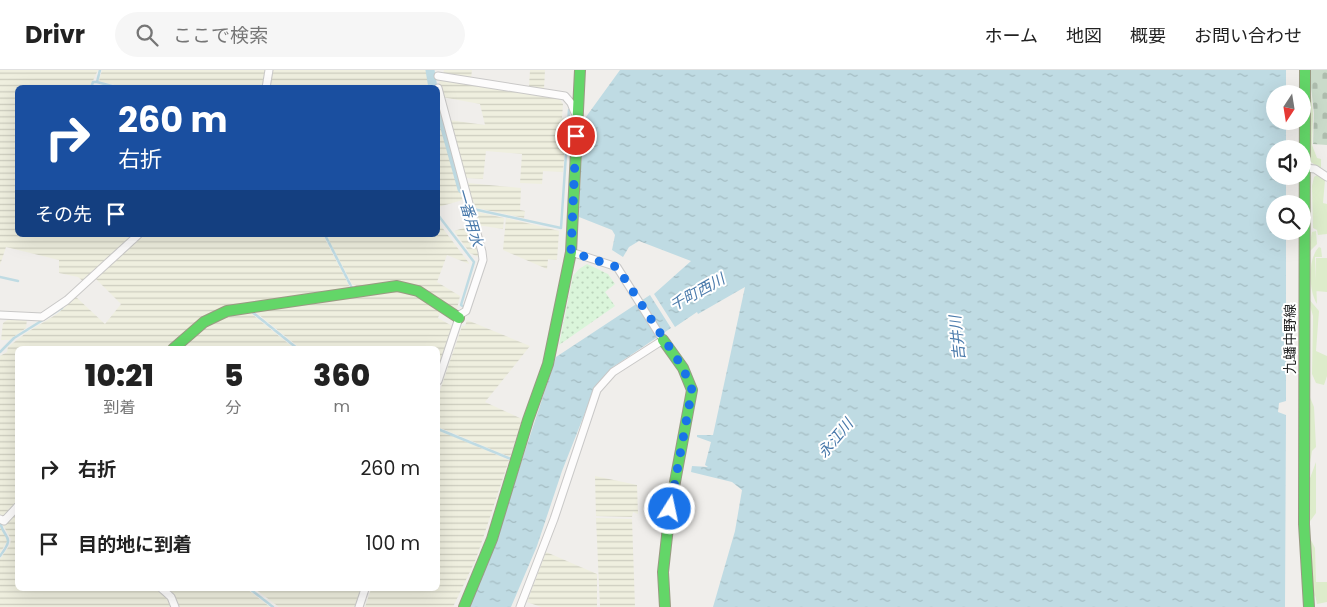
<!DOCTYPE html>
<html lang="ja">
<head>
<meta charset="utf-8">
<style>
  :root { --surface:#fff; --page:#f6f6f6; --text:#222; --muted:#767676; --line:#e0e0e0 }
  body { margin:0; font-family:Poppins,"Noto Sans JP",sans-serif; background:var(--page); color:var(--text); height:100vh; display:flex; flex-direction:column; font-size:19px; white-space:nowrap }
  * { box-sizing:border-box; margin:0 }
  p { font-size:16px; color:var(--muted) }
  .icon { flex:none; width:28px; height:28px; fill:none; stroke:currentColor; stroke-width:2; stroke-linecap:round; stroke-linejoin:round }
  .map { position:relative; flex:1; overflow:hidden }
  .panel { position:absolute; left:15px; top:276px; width:425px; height:245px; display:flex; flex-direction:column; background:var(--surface); border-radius:8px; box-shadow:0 5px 20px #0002 }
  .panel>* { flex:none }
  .hud { position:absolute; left:15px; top:15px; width:425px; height:152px; border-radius:8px; box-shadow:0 5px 20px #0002; background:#1a4fa0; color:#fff; overflow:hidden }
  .needle { width:32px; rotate:192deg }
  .controls { position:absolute; left:1266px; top:15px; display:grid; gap:10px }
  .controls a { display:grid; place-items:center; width:45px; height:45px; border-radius:50%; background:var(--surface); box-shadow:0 5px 20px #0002; font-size:25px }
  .pin { position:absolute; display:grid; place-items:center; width:42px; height:42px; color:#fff; margin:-21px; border:2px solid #fff; border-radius:50%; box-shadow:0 1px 5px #0007 }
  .me { position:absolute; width:55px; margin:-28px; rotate:10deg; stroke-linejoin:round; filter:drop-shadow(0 0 4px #0008) }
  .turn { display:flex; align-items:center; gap:18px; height:105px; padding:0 20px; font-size:22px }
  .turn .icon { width:65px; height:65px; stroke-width:2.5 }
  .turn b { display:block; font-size:35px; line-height:42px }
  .then { display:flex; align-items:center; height:48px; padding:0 20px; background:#0003; gap:10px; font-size:19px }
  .eta { display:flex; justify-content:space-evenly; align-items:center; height:85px; text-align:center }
  .eta b { font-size:30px; font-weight:800; line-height:35px }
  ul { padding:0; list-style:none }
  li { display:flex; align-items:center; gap:15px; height:75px; padding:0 20px }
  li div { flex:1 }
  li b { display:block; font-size:19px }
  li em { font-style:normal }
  header { display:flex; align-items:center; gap:30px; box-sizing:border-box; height:70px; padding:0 25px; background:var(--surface); border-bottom:1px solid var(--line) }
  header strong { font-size:24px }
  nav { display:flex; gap:28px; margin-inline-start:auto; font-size:18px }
  .search { width:350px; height:45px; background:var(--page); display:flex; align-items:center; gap:12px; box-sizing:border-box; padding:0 18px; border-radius:28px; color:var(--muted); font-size:19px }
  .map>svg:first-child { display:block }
  .farmland { fill:url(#farmland-rules) }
  .grass { fill:#ddeccb }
  .cemetery { fill:url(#cemetery-stones) }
  .park { fill:url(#park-dots) }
  .water { fill:url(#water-ripples) }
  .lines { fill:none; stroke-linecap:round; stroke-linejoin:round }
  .stream { stroke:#bfdbe3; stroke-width:2.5 }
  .canal { stroke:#bfdbe3; stroke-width:9 }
  .street-casing { stroke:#c9c8c7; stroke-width:9 }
  .fast-casing { stroke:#999a82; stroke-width:12 }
  .street { stroke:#fdfcfc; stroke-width:7 }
  .fast { stroke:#63d668; stroke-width:10 }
  .route { stroke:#1a73e8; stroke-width:9; stroke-dasharray:0 16.2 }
  .labels { text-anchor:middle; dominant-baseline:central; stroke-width:4; stroke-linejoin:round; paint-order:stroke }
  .street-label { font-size:14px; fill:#222; stroke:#fff }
  .water-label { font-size:15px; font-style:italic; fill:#4a7aab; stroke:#fff }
</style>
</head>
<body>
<header>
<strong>Drivr</strong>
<div class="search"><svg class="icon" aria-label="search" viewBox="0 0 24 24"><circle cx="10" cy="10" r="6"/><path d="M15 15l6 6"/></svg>ここで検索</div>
<nav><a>ホーム</a><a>地図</a><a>概要</a><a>お問い合わせ</a></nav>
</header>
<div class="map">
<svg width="1327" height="537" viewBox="0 0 1327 537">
  <defs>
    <pattern id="farmland-rules" width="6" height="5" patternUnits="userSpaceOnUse" patternTransform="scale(1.25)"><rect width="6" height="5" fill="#efefdf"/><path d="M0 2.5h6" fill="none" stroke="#cdcdbf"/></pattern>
    <pattern id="cemetery-stones" width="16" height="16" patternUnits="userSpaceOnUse" patternTransform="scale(1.25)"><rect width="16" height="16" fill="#cadbca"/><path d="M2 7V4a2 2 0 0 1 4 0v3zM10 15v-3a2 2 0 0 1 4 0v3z" fill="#adbcad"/></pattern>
    <pattern id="park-dots" width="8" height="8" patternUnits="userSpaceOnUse" patternTransform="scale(1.25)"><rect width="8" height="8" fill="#daf5da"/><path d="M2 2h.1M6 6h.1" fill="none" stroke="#bbd2bb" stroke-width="1.8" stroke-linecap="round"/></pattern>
    <pattern id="water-ripples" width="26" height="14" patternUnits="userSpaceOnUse" patternTransform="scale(1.25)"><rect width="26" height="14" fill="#bfdbe3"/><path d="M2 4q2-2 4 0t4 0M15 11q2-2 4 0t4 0" fill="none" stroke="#a4bcc2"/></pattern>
  </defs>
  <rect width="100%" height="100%" fill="#f0eeeb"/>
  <path class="farmland" d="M0,0H98L90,17L18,18V165H135L83,211L78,207L59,203V190L6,177L0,195Z
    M102,0H265L263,17L126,18L99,11Z
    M271,0H428L432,17L268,18Z
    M444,0H472L471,8L443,4Z
    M530,0H545L544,19L529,17Z
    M442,9L559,28L563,34L562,48L567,49L563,102L543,101L542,114L520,113L522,84L486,81L483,109L466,108L449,50L485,55L480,34L442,27L439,12Z
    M438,39L463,130L438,137Z
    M468,113L521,118L520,140L525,141L524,148L472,137L466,115Z
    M478,142L504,148L503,159L477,155Z
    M506,148L559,161L557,190L548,189L547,199L503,180Z
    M438,152L469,193V194L447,185L437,212L460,226L456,243L412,214L398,212L361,218L352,214L326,165H438Z
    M470,156L478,184V187L470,183L454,161Z
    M144,165H323L351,219L233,235L218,239L192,255L168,279H18L17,434L4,448L0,447V286L7,282L8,277L26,263L57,244L76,227L105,254L121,234L95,208Z
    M392,218L409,220L441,240L438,248L454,257L438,304V279H301L252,239Z
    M247,240L295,279H192L183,271L202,254Z
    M10,248L27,249L26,258L9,270H1L3,253Z
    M467,250L530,276L485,332L522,349L510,387L438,357V326L462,256H465Z
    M438,360L509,390L476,489L453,537H365L371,519H438Z
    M595,406L637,415L638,444L633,442L632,447L596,446Z
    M17,442L18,519H157L167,528L171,537H0V489L10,475L11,469L3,455Z
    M596,448L632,449L635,537H600Z
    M0,456L8,470L0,483Z
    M546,482L597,504V537H541L527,532Z
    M166,519H247L270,537H178Z
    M255,519H363L356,537H279Z"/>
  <path class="grass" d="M1310,15L1313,44L1312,75L1317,88L1321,89V99L1308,90Z
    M1317,105L1325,110L1323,133L1327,134V164L1318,165L1317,160L1313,158L1312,116L1314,107Z
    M1316,161L1317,174L1308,183L1312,162Z
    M1319,177L1321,178L1322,187H1315L1317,234C1309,222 1307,189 1319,177Z
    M1316,188H1327V222L1316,221Z
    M1308,228L1319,241L1316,281L1327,286V306L1324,315L1316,313L1312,304L1313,246Z
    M1307,320L1314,337L1316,377L1312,381L1309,399Z
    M1316,392V443L1308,454L1309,411Z
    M1308,464L1315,478L1316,512H1327V532L1317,534L1315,525L1312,530Z"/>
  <path class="cemetery" d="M1309,0H1327V75L1313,74L1314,43Z"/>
  <path class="park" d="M587,194L608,204L615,214L605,222L615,236L559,275L573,206L579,199Z"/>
  <path class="water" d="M620,0H1286V24H1275V51H1286V79H1275V106H1286V134H1275V161H1286V331L1279,333L1278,342L1286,345L1285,537H713L735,461L742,420L732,412L691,402L692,396L708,397L705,395L711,372L697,367V365H713L745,217L698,244L697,242L675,257L654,224L691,191L639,171L629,177L623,187L612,180L615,165L612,160L579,147L583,51Z
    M650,225L671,258L613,297L594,320L562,401L537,476L511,537H468L488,493L556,287Z"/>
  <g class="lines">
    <path class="stream" d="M97,12L119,18
      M91,18L93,12H97L100,0
      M473,139L561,158L569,40
      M438,145L474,192L461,235L464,237
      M325,165L353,220
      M0,207L18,211
      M251,241L298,279
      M182,277L184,279
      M0,282L14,268L62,238
      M438,359L511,389
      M0,486C16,465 4,470 0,452
      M250,519L273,537"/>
    <path class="canal" d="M430,0L433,18
      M438,33L462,119"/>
    <defs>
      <path id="street" d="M438,6L565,26L571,33L575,43
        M266,18L269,0
        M438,18L482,182L483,190L466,241L461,244L459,248L438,311
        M1305,98L1315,99L1327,107
        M0,245L42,247L67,230L138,165
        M0,449L4,451L18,436
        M162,519L171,527L175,537
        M359,537L365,519
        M520,537L554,449L597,320L613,302L663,270L617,197L571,182"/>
      <path id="fast" d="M1305,0L1304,454L1309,537
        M663,270L683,298L692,320L670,439L663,502L665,537
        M173,279L204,252L227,241L397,216L418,221L459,248
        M464,537L492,469L528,350L548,294L571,182L580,0"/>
    </defs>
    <use href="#street" class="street-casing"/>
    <use href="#fast" class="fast-casing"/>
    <use href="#street" class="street"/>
    <use href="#fast" class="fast"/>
  </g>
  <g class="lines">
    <path class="route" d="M576,66L571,182L617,197L683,298L692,320L670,439"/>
  </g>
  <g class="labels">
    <g class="street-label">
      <text transform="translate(1290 269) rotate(-90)">九蟠中野線</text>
    </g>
    <g class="water-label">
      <text transform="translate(470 147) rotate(74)">一番用水</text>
      <text transform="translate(697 222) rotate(-29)">千町西川</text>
      <text transform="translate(957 268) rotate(-96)">吉井川</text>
      <text transform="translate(835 368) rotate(-50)">永江川</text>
    </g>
  </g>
</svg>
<div class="controls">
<a><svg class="needle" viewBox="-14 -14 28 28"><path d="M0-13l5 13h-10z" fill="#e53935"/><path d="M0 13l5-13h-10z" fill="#767676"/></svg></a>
<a><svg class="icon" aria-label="sound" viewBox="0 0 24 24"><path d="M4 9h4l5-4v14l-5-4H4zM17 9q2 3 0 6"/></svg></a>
<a><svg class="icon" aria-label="search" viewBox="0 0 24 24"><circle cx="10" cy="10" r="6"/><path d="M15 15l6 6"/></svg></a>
</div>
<div class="pin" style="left:576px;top:66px;background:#d93025"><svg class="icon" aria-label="arrive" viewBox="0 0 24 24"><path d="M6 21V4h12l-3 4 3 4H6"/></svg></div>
<svg class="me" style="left:670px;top:439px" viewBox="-20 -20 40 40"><circle r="17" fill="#1a73e8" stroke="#fff" stroke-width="3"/><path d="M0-11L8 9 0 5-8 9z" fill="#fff"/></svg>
<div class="hud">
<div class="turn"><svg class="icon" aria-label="right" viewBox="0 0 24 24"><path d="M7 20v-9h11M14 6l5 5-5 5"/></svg><div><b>260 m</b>右折</div></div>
<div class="then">その先<svg class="icon" aria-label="arrive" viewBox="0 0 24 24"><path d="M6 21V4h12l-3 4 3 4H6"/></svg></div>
</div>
<section class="panel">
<div class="eta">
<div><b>10:21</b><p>到着</p></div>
<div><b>5</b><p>分</p></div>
<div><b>360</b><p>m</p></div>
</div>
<ul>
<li><svg class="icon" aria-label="right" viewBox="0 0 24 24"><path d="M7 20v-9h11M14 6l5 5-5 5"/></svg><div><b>右折</b></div><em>260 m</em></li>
<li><svg class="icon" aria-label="arrive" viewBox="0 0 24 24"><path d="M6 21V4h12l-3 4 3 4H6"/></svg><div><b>目的地に到着</b></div><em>100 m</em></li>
</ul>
</section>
</div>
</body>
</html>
